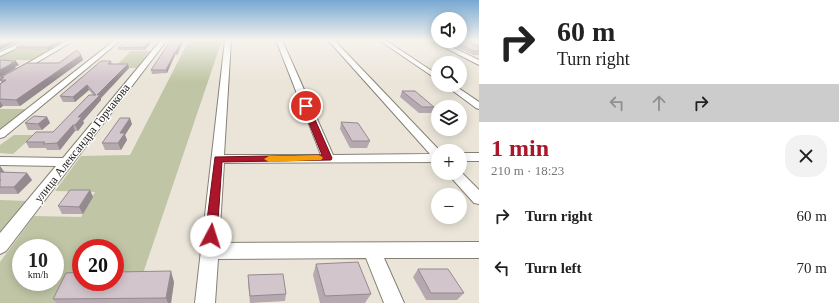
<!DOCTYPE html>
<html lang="en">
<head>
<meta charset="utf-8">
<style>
  :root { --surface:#fff; --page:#f2f2f2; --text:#222; --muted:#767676; --accent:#ab162b }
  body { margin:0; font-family:Georgia,serif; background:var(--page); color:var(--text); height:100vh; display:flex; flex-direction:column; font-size:15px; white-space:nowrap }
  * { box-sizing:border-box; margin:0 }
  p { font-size:13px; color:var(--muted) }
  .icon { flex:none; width:22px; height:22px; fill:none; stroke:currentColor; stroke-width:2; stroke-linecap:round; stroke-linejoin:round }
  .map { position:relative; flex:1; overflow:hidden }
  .details { display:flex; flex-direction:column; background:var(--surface); width:360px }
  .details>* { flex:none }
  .top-card { background:#fff; color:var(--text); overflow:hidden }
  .tools { position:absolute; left:431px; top:12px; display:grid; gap:8px }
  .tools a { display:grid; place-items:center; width:36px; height:36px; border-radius:50%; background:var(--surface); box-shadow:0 2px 10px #0003; font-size:20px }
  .speed { position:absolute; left:12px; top:239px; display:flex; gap:8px; font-size:20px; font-weight:700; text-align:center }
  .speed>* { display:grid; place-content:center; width:52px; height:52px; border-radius:50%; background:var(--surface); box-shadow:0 2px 10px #0003; line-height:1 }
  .speed small { font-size:10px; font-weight:400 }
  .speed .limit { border:6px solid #d22; background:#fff; color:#111 }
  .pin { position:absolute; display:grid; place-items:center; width:34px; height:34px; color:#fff; margin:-17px; border:2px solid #fff; border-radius:50%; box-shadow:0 1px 4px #0007 }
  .me { position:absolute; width:44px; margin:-22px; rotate:5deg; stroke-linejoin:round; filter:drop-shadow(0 0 3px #0008) }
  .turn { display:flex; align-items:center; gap:14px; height:84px; padding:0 12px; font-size:18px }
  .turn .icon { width:52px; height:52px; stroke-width:2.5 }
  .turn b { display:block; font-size:28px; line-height:34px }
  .lanes { display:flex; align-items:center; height:38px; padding:0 12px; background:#0003; justify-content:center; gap:20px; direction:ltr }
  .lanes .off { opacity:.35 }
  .round { display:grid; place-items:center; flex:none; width:42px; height:42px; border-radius:16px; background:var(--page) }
  .overview { display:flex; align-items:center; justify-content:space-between; height:68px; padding:0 12px }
  h1 { font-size:24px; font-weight:600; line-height:30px; color:var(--accent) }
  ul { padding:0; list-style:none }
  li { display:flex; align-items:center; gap:12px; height:52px; padding:0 12px }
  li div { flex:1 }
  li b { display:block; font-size:15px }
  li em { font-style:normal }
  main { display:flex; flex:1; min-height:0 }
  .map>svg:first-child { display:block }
  .green { fill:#bfc5a5; fill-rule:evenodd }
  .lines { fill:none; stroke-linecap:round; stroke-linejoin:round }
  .minor-casing { stroke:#858075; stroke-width:2 }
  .minor { fill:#fff; fill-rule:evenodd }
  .wall { fill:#b5a9af }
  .shaded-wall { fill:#948a8f }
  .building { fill:#d3c5cc; stroke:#948a8f }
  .route { fill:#ab162b; stroke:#6f0e1c }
  .slow { fill:#f59e0b }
  .labels { text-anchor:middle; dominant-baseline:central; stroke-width:3; stroke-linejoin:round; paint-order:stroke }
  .street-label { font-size:12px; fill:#24221d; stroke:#fff }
</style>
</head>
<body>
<main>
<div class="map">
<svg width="479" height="303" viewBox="0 0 479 303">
  <rect width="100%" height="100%" fill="#ebe5d9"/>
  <path class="green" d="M189,40H222L133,303H0V262L34,216L81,217L95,192L55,191L81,156L130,155ZM21,248H55V282H21ZM81,248H115V282H81Z
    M12,50H52L35,60H0V56Z
    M131,51H152L140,68H114Z
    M0,109H28L0,131Z
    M14,135H34L13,154L0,153V145Z
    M0,200L28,201L0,236Z"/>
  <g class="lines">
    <defs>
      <path id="minor" d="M27,40H34L0,56V52Z
        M68,40H75L0,84V79Z
        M115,40H121L4,137L0,138V130Z
        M161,40H167L6,251L0,254V233L56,166L0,165V157L63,158Z
        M225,40H231L224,155H321L276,40H282L333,155L430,154L328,40H334L440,151H438V162L224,163L219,243L479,242V258H384L404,303H384L366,258L218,259L215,303H195Z
        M379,40H385L438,75V80Z
        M430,40H437L479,60V65Z
        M460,40H464L479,46V50L458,41Z
        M445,85H454L479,102V109L476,108Z
        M460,153H479V161H460Z
        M460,171L479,190V204L474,203L447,173H460Z"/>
    </defs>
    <use href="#minor" class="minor-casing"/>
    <use href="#minor" class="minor"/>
  </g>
  <path class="wall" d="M62,40V42L48,50H17L16,47Z
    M153,40L145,50H119L118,48Z
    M184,40L177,55H175L167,73L152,74L151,70Z
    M457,43L479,47V55H473L456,47Z
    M81,55L83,60L20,106H3L0,108V83H1L0,80L2,78L1,77L59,63Z
    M111,61L112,64L129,68L101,98V100L83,121L84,123L78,131H75L60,150H47L46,148H29L26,142L53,132L93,95L89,90L75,102H63L60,96Z
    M402,91L434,107L431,113H419L400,97Z
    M47,117L50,123L42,130H28L25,123Z
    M341,122L370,141L367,148H350L340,129Z
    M132,124L125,135L127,140L121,150H105L102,143Z
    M0,166L4,172L27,173L32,180L18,194H0Z
    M90,190L93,197L83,214H62L58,206Z
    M316,264L371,294L365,303H320L313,275Z
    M418,269L464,293L457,300H426L413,277Z
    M248,275L286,294L285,301L250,303L248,283Z
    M174,282L171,303H56L53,299Z"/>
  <path class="shaded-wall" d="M14,40H21V41L0,50V46Z
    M62,40V42L48,50L47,47Z
    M151,40H153L145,50L144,47Z
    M182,40H184L177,55L176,52Z
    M175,52V55L167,73L166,70Z
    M81,55L83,60L20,106L16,100Z
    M16,61L19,65L15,67L16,68L0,77V70Z
    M128,64L129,68L101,98V100L83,121L84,123L78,131L75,125L78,117L97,95Z
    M87,85L89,90L75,102L73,97Z
    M0,101L3,106L0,108Z
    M47,117L50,123L42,130L38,124Z
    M130,118L132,124L125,135L127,140L121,150L118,143L120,133Z
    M73,125L75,131L60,150L57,143Z
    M0,166L5,173L0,178Z
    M27,173L32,180L18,194L14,187Z
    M90,190L93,197L83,214L79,207Z
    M171,271L174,282L171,303H168L166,298Z"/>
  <path class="building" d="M0,40H14L0,46Z
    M32,40H61L47,47H16Z
    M127,40H151L144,47L118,48Z
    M171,40H182L176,52H175L166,70H151Z
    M457,43H468L479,47V51H474Z
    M77,50L81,55L16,100L0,99V84L6,80H0L4,77H1L27,63H59Z
    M0,60L16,61L11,63H13L0,70Z
    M101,61H111L108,64H128L97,95H100L78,117H82L75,125H73L57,143L43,144L45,142H26L36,132H53L89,95H96L87,85L73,97L60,96Z
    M402,91H415L434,107H422Z
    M34,116L47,117L38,124L25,123Z
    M120,118H130L120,133H125L118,143H102Z
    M341,122L358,123L370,141H352Z
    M0,172L27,173L14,187H0V181L1,180H0Z
    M70,190H90L79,207L58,206Z
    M358,262L371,294L325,296L316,264Z
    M418,269H448L464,293H431Z
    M171,271L166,298L53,299L66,273L81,272V282H115V272Z
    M283,274L286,294L250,296L248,275Z"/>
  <linearGradient id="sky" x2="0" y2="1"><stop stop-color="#76a8d3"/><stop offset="0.49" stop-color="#f6f3ee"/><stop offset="1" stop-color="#f6f3ee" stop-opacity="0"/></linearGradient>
  <rect width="479" height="82" fill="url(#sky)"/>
  <path class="route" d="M306,103L309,106L332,158L331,160L222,162L217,236L216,240L211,241L207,240L205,236L215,157L322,155L302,106Z"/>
  <path class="slow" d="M318,155L321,156L323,158L321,160L269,162L264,159L269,156Z"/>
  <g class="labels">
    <g class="street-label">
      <text transform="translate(82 143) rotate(-52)">улица Александра Горчакова</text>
    </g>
  </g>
</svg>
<div class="tools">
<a><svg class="icon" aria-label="sound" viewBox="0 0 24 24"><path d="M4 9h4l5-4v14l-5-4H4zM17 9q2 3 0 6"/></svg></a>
<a><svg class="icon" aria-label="search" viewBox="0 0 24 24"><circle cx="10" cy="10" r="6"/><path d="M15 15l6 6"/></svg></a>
<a><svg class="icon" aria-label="layers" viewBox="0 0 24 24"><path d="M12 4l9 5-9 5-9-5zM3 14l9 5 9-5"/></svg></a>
<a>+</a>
<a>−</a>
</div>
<div class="speed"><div>10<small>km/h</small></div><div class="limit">20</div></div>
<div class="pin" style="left:306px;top:106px;background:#d93025"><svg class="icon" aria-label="arrive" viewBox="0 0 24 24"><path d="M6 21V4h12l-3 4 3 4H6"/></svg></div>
<svg class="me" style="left:211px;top:236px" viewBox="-20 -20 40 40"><circle r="19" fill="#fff"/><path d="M0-13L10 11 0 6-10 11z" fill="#ab162b"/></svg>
</div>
<section class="details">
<div class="top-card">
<div class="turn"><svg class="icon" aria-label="right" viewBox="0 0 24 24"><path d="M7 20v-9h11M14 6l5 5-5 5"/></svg><div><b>60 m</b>Turn right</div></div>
<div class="lanes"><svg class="icon off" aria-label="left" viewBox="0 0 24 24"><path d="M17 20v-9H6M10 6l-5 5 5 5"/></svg><svg class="icon off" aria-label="ahead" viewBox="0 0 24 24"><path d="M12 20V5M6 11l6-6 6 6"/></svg><svg class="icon" aria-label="right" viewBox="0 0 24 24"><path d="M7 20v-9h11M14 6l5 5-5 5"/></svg></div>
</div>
<div class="overview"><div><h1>1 min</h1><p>210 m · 18:23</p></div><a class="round"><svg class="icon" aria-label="close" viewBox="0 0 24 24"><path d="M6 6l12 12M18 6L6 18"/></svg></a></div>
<ul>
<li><svg class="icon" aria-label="right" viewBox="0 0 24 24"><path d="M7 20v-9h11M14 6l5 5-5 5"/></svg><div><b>Turn right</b></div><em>60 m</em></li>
<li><svg class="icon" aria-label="left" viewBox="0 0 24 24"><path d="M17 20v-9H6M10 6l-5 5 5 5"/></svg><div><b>Turn left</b></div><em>70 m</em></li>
</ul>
</section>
</main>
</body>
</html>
